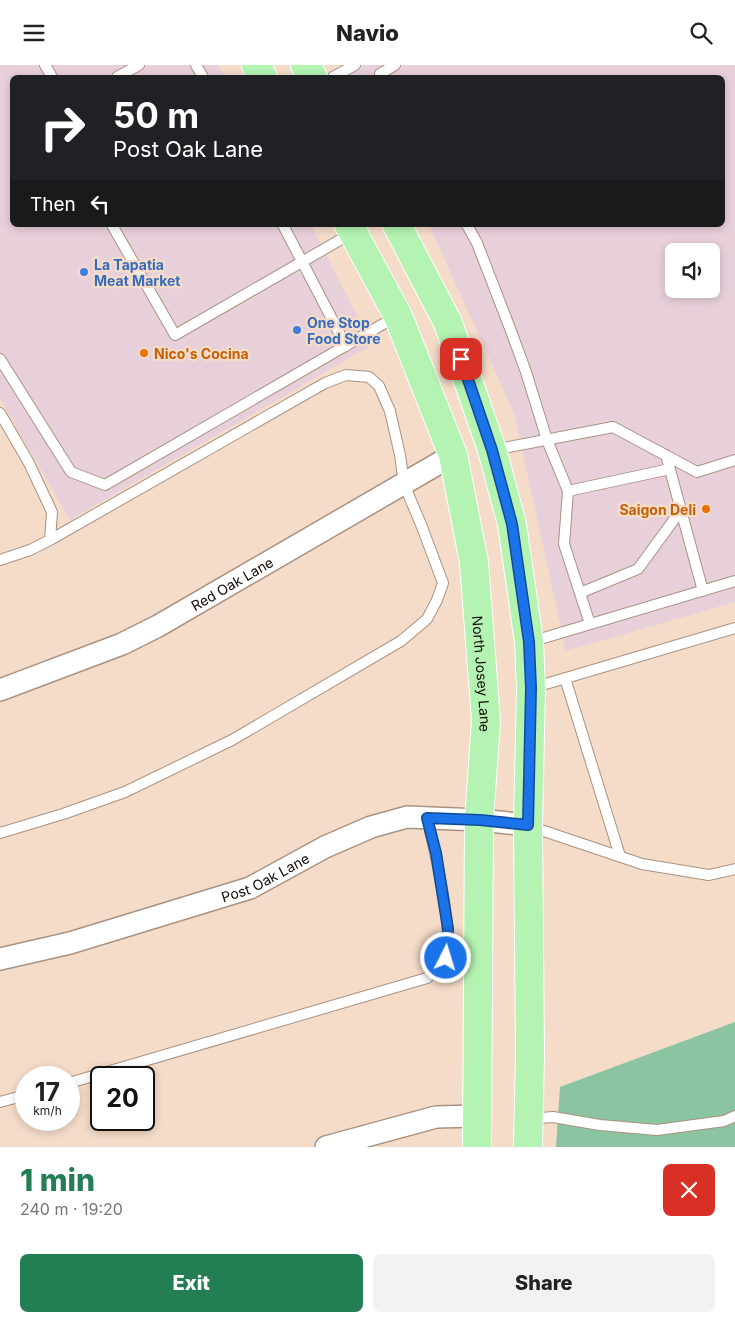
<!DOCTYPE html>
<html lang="en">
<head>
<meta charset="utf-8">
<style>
  :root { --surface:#fff; --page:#f2f2f2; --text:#222; --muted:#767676; --accent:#247e54 }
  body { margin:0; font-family:Inter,sans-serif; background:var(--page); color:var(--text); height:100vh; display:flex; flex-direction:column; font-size:19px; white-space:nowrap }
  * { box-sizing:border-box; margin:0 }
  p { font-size:16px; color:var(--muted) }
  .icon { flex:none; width:28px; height:28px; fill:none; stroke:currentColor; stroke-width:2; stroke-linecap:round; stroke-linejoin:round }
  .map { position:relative; height:1082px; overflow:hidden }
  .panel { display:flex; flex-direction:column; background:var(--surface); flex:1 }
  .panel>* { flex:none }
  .banner { position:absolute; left:10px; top:10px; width:715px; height:152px; border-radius:8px; box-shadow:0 2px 8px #0003; background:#202124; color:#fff; overflow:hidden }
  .controls { position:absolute; left:665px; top:178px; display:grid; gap:10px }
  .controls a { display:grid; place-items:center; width:55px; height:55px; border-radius:8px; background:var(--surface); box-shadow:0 2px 8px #0003; font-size:25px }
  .speed { position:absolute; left:15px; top:1001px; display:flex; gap:10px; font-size:25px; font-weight:700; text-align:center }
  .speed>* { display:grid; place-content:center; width:65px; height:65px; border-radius:50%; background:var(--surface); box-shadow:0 2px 8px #0003; line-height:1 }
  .speed small { font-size:12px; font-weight:400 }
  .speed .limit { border:2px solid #111; border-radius:8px; background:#fff; color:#111 }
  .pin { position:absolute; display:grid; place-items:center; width:42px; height:42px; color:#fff; margin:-21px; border-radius:10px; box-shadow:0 2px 8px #0006 }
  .me { position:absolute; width:55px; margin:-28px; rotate:5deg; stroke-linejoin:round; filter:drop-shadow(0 0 4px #0008) }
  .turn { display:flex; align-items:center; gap:18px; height:105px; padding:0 20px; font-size:22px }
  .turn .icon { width:65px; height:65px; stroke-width:2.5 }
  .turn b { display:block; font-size:35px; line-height:42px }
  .then { display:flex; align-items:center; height:48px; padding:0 20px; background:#0003; gap:10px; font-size:19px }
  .round { display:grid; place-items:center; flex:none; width:52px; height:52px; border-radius:8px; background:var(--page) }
  .headline { display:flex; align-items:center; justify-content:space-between; height:85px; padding:0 20px }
  h1 { font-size:30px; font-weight:800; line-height:38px; color:var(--accent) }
  .button { display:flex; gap:10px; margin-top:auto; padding:10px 20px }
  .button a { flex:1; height:58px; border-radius:8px; background:var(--accent); color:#fff; font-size:20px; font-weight:800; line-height:58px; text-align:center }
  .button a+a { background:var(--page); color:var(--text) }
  header { display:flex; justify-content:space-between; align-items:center; height:65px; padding:0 20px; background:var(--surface); font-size:22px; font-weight:800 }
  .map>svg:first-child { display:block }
  .commercial { fill:#e8d0db; fill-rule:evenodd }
  .green { fill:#8bc4a0 }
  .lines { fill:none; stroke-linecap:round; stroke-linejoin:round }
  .service-casing { stroke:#a99280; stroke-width:12 }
  .minor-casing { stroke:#a99280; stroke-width:24 }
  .primary-casing { stroke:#fff; stroke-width:30 }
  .service { stroke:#fff; stroke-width:10 }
  .minor { stroke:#fff; stroke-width:21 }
  .primary { stroke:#b4f3b2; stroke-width:28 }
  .route-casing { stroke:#114b97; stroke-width:12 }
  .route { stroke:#1a73e8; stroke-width:9 }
  .shop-dot { fill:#3f7fe0; stroke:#f5dcc9; stroke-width:2 }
  .food-dot { fill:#e8710a; stroke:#f5dcc9; stroke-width:2 }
  .labels { text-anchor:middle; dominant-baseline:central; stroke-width:4.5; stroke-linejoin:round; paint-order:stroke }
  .shop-label { font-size:14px; font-weight:bold; fill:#366cbe; stroke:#f5dcc9; text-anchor:start }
  .food-label { font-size:14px; font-weight:bold; fill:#c56008; stroke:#f5dcc9; text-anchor:start }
  .street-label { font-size:14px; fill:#130b05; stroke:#f5dcc9 }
</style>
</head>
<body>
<header><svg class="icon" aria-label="menu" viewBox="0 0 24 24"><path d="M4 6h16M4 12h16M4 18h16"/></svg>Navio<svg class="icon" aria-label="search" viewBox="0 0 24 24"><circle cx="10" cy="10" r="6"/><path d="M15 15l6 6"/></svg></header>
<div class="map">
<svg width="735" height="1082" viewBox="0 0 735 1082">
  <rect width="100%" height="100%" fill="#f5dcc9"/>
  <path class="commercial" d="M0,0H218L225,12H12V160H311L372,280L70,455L0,334Z
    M343,0H735V537L566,586L514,348L429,160H722V12H350ZM674,186H711V224H674Z"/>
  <path class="green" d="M735,957V1082H556L560,1022Z"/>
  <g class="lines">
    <defs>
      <path id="service" d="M45,0L52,12
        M196,0L203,12
        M380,9L395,0
        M117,12L139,0
        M333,12L355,0
        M112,160L175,270L352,168
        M283,160L346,281
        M467,160L477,178L511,266L526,307L547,375L568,426L564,479L590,559
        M0,294L71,407L105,420L397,251
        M0,348L29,398L52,447L50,475
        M493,385L613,362L697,407L735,395
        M666,390L703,526
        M568,426L670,404
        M0,495L30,485L50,475L325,318L346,310L369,312L379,321L390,346L400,390L404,419L422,462L443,518L437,535L427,554L401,576L232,675L125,727L63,749L0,768
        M580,528L638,504L681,445
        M530,577L735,516
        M565,613L620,791
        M532,623L735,563
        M529,761L642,799L709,810L735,804
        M69,1018L427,913C432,907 442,901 445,894C456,874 433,778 427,753
        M0,1037L26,1030
        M530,1054L553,1052L600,1060L657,1065L724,1056L735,1051"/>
      <g id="minor">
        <path id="s1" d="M0,625L122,579L158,561L453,390"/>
        <path id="s2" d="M0,894L70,878L250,823L325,782L371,762L407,752L479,755L528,760"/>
        <path d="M326,1082L436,1052L478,1051"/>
      </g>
      <g id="primary">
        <path d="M256,0L263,12"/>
        <path d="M305,0L313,12"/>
        <path id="s3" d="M349,160L398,251L453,390L474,497L486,656L479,755L477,1082"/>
        <path d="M397,160L448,258L492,385L512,459L529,577L531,623L528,760L530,989L528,1082"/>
      </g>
    </defs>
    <use href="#service" class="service-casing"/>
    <use href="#minor" class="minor-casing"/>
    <use href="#primary" class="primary-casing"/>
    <use href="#service" class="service"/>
    <use href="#minor" class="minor"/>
    <use href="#primary" class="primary"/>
  </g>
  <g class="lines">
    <defs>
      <path id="route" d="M446,893L448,864L436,788L427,753L480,755L528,760L531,623L529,577L512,459L492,385L461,294"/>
    </defs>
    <use href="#route" class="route-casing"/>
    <use href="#route" class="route"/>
  </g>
  <g class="shop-dot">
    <circle cx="84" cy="207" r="5"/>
    <circle cx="297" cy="265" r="5"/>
  </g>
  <g class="food-dot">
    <circle cx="144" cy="288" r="5"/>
    <circle cx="706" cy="444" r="5"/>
  </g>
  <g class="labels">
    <g class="shop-label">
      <text x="94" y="199">La Tapatia<tspan x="94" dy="16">Meat Market</tspan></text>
      <text x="307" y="257">One Stop<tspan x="307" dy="16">Food Store</tspan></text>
    </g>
    <g class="food-label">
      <text x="154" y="288">Nico's Cocina</text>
      <text x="696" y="444" text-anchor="end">Saigon Deli</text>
    </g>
    <g class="street-label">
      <text stroke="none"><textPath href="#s1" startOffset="256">Red Oak Lane</textPath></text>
      <text stroke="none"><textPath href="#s3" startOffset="474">North Josey Lane</textPath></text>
      <text stroke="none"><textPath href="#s2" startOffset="278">Post Oak Lane</textPath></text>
    </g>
  </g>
</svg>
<div class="controls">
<a><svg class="icon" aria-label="sound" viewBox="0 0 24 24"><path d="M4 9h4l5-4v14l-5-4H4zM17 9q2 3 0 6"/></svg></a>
</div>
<div class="speed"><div>17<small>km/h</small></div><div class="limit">20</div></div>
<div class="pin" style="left:461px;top:294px;background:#d93025"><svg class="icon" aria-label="arrive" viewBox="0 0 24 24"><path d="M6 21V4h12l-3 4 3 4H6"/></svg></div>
<svg class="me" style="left:446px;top:893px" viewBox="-20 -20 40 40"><circle r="17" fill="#1a73e8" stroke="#fff" stroke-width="3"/><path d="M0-11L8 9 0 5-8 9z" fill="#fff"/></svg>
<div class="banner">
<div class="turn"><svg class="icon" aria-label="right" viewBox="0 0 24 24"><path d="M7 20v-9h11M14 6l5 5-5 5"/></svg><div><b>50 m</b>Post Oak Lane</div></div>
<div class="then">Then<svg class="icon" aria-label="left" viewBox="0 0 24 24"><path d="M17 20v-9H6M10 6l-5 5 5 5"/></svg></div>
</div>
</div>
<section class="panel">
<div class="headline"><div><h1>1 min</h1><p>240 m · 19:20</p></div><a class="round" style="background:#d93025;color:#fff"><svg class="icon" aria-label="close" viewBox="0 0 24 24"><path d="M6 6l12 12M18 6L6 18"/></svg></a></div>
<div class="button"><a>Exit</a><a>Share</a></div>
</section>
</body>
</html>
